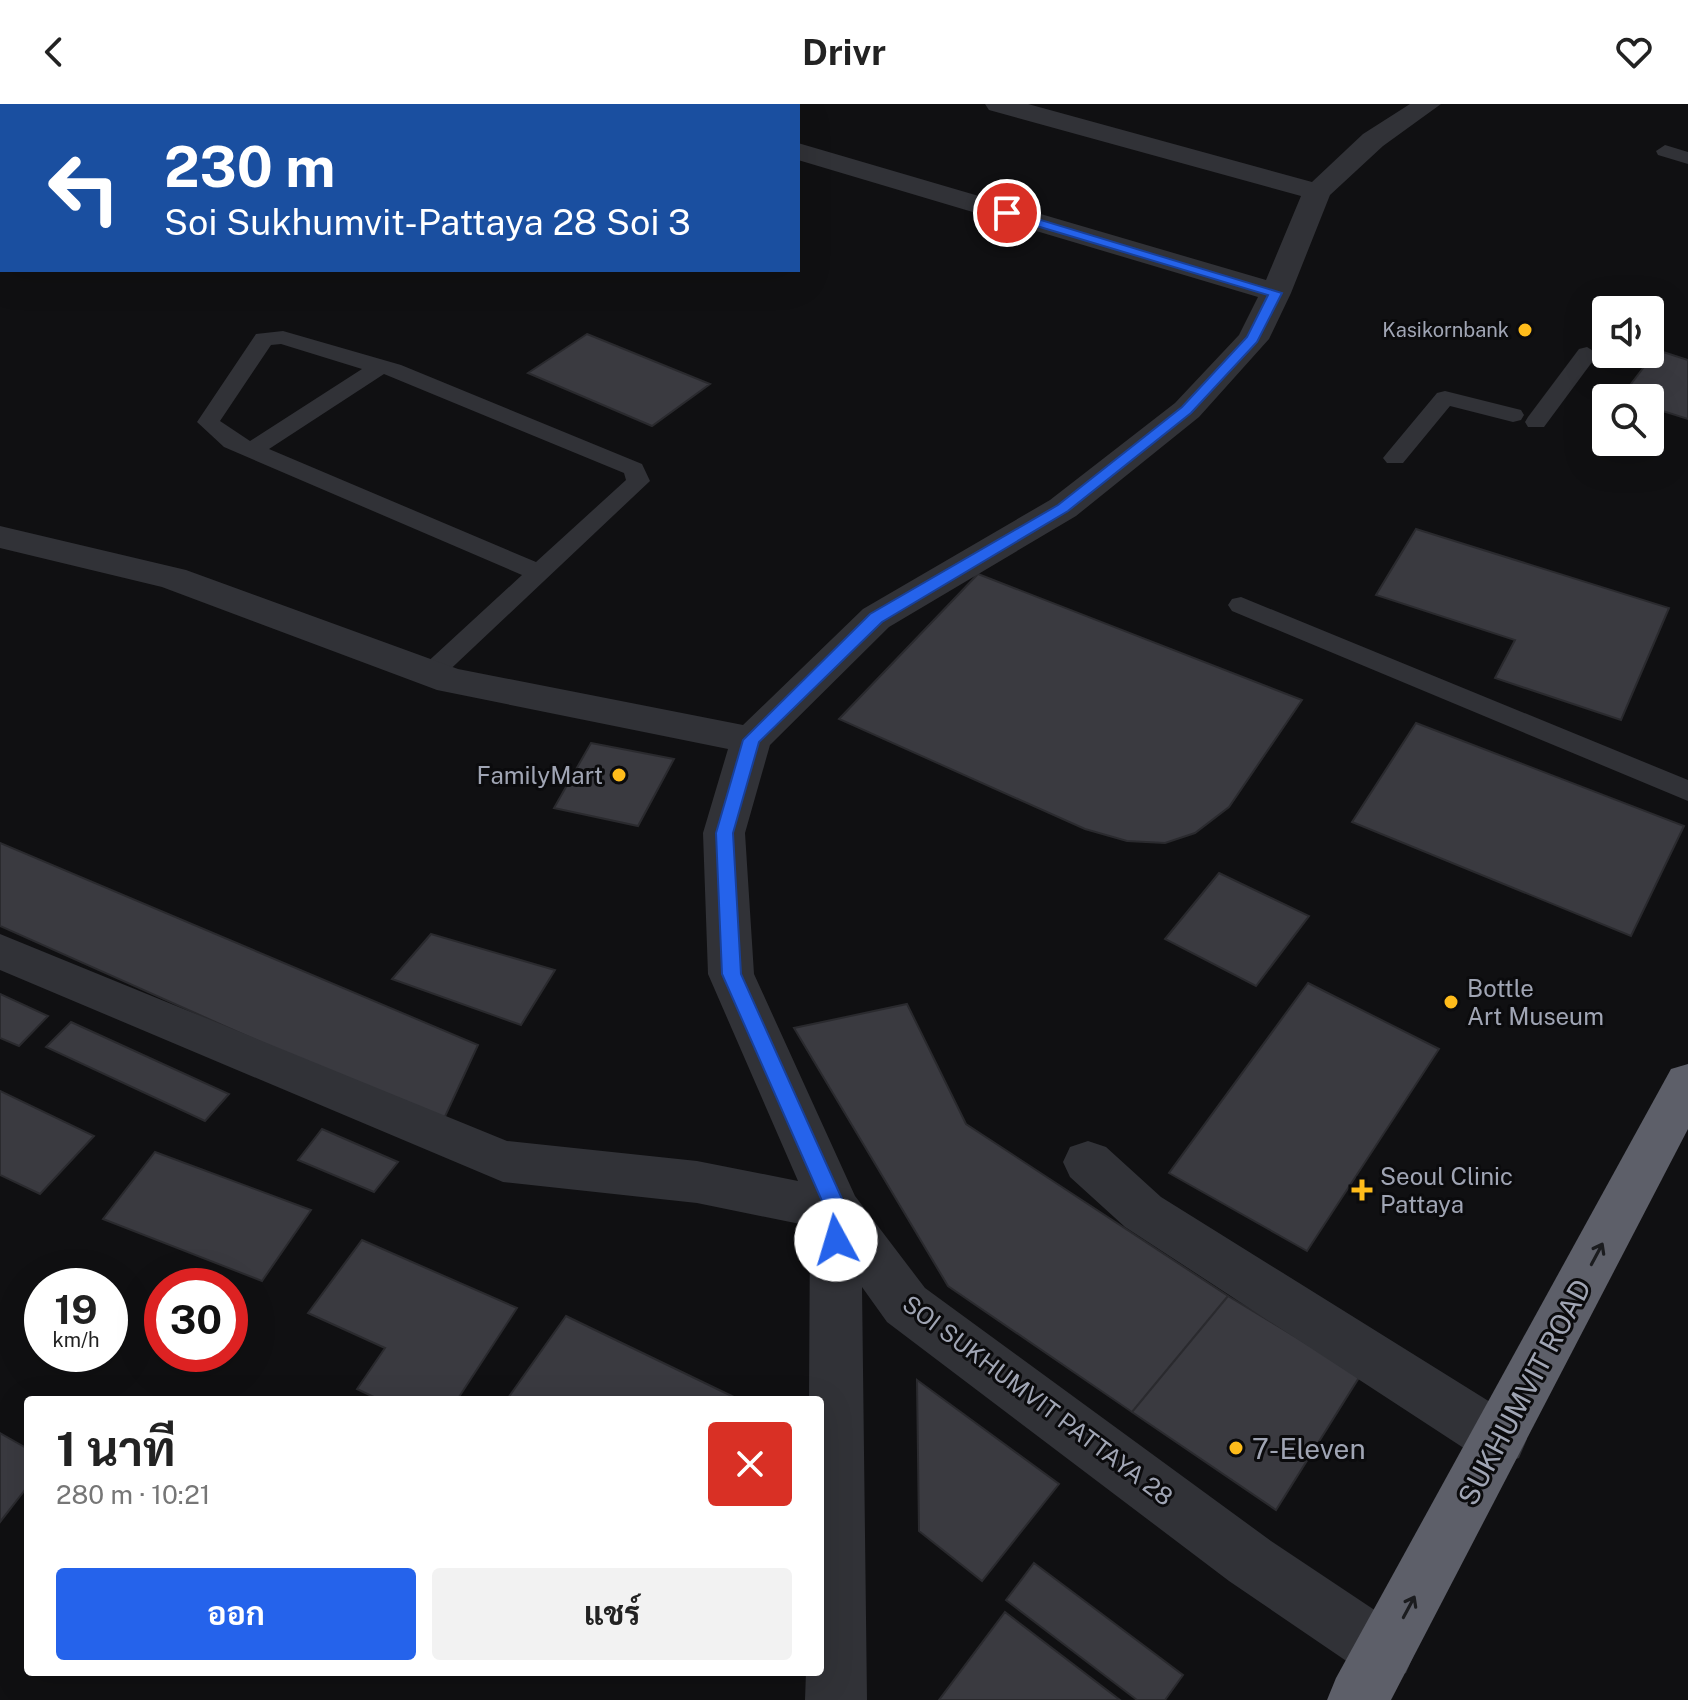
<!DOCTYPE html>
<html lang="th">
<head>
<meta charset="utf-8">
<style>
  :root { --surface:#fff; --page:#f2f2f2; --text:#222; --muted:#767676; --accent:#2563eb }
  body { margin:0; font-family:"Public Sans",Sarabun,sans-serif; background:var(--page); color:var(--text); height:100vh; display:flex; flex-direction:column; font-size:30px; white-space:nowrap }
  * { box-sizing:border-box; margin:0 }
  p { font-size:26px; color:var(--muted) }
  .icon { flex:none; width:44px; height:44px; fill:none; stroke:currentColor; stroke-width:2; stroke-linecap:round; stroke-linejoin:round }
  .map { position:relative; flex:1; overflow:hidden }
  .details { position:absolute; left:24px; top:1292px; width:800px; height:280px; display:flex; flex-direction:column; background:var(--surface); border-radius:8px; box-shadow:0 8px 32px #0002 }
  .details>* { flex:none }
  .banner { position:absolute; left:0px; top:0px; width:800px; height:168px; box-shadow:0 8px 32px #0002; background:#1a4fa0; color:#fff; overflow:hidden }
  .tools { position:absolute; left:1592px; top:192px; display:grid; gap:16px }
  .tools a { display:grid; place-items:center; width:72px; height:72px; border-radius:8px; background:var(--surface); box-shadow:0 8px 32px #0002; font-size:40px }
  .speed { position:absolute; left:24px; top:1164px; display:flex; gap:16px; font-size:40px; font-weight:700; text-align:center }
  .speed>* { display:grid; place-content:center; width:104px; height:104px; border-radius:50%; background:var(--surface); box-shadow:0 8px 32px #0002; line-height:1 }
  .speed small { font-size:20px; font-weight:400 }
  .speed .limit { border:12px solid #d22; background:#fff; color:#111 }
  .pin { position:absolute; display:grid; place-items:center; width:68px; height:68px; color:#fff; margin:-34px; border:4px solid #fff; border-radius:50%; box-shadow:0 2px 8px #0007 }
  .me { position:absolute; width:88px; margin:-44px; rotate:354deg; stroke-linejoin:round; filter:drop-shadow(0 0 6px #0008) }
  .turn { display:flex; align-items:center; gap:28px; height:168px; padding:0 32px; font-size:36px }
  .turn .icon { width:104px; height:104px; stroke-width:2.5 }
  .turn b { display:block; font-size:56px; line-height:68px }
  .round { display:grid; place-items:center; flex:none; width:84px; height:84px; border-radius:8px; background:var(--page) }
  .head { display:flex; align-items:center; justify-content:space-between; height:136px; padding:0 32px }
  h1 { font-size:48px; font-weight:700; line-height:60px }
  .action { display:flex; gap:16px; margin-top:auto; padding:16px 32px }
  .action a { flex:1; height:92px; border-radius:8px; background:var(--accent); color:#fff; font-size:32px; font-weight:700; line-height:92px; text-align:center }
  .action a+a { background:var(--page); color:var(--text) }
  header { display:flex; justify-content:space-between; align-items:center; height:104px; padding:0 32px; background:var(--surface); font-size:36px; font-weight:700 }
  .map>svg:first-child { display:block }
  .building { fill:#3a3a40; stroke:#2a2a2e; stroke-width:2 }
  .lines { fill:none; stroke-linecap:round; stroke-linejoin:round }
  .lane { fill:#313237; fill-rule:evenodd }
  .street { fill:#313237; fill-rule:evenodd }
  .highway { fill:#5d5f69; fill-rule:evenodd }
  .oneway { stroke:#1b1c1f }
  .route { fill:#2563eb; stroke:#184099; stroke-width:2 }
  .poi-dot { fill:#ffbc1b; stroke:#0b0b0d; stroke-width:3 }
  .labels { text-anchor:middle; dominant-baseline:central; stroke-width:6; stroke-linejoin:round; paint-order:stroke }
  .far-poi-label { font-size:20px; fill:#a0a5b4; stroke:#0b0b0d; text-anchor:end }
  .poi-label { font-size:24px; fill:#a0a5b4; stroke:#0b0b0d; text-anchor:start }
  .street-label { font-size:24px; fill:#a0a5b4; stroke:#0b0b0d }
  .near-street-label { font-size:28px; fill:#a0a5b4; stroke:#0b0b0d }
  .near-poi-label { font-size:28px; fill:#a0a5b4; stroke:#0b0b0d; text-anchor:start }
</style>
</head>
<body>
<header><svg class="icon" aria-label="back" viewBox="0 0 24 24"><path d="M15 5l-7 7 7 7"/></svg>Drivr<svg class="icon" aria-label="heart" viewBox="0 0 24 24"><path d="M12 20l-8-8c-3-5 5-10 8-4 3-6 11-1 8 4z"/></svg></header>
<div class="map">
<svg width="1688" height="1596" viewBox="0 0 1688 1596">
  <rect width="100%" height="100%" fill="#101012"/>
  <path class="building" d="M587,230L710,280L652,322L528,269Z
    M1657,246L1688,256V315L1650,303V294L1621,293Z
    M1416,425L1669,504L1621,616L1495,574L1515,536L1376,491Z
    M978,470L1302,596L1229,703L1195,729L1165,739L1127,737L1085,725L839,615Z
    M1416,619L1684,722L1631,832L1352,718Z
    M591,639L674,655L638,722L554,704Z
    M0,739L478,941L442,1019L0,822Z
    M1219,769L1309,812L1256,882L1165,835Z
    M431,830L555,866L521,921L392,875Z
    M1308,879L1439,945L1307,1147L1169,1069Z
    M0,890L48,912L19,942L0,934Z
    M907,900L966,1020L1228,1192L1132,1308L948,1182L794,924Z
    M71,918L229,990L205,1017L46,943Z
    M0,987L94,1032L40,1090L0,1071Z
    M322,1025L398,1058L374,1088L298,1056Z
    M155,1048L311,1106L262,1177L103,1115Z
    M362,1136L517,1204L457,1296H380L357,1285L385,1244L308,1209Z
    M1228,1192L1360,1272L1276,1406L1132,1308Z
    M566,1212L740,1296L508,1294Z
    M917,1276L1059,1380L982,1477L919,1427Z
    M0,1329L28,1345V1382L0,1418Z
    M1034,1459L1183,1571L1165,1596H1137L1006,1496Z
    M1005,1508L1120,1596H939Z"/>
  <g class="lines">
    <path class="lane" d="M286,0H306L285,2Z
      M1665,41L1688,48V60L1658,51L1656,47Z
      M0,131H2L0,144Z
      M283,227L401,261L642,360L650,377L440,575L431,578L422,575L418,569L422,563L522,471L224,343L197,318L256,230ZM281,240L362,265L250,337L220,317L271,241ZM384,270L624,369L626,376L536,458L269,345Z
      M1587,243L1598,250L1544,323H1528L1525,318L1528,313L1579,245Z
      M1445,287L1521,306L1524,311L1521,316L1513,318L1450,302L1403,359H1387L1383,354L1387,349L1437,289Z
      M1241,493L1688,676V697L1232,507L1228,501L1232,495Z"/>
    <path class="street" d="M72,0H104L105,2H73Z
      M627,0H658L659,2H628Z
      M985,0H1028L1312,78L1363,30L1410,0H1441L1383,42L1330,91L1291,189L1269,235L1199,313L1076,412L889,523L770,641L745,729L754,870L855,1092L925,1184L1271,1437L1406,1527L1415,1548L1406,1569L1385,1578L1364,1569L1229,1477L887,1218L862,1183L867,1596H805L806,1568H820V1296H809L810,1122L697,1099L503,1078L0,866V830L507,1037L697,1057L798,1077L708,870L703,729L728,645L437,586L162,483L0,444V422L186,466L458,565L743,621L863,505L1050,396L1175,299L1239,231L1258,193L798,56V39L1266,176L1301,92L989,6Z
      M1088,1037L1106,1043L1161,1093L1519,1316L1527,1335L1519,1354L1499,1361L1479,1354L1125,1123L1070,1073L1063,1058L1070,1043Z"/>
    <path class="highway" d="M1688,960V1025L1391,1596H1327L1336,1574L1671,965Z"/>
  </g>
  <defs><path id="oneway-shaft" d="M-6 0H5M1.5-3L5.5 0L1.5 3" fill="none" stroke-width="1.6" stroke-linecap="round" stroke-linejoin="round" transform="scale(2)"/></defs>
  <g class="oneway">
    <use href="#oneway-shaft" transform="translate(1597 1150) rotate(-62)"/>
    <use href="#oneway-shaft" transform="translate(1409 1503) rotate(-62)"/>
  </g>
  <path class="route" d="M1003,107H1011L1282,189L1257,238L1191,309L1068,407L882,518L759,638L733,729L741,870L847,1106V1136L844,1143L836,1145L829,1143L826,1136V1106L722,870L716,729L743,636L870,510L1058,401L1182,303L1247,233L1268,191L1003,112Z"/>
  <g class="poi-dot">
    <circle cx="1525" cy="226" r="8"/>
    <circle cx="619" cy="671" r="8"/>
    <circle cx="1451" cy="898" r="8"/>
    <path d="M1358 1074h8v8h8v8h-8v8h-8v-8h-8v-8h8z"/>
    <circle cx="1236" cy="1344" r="8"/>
  </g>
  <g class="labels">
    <g class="far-poi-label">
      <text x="1509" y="226">Kasikornbank</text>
    </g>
    <g class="poi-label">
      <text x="603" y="671" text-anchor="end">FamilyMart</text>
      <text x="1467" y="884">Bottle<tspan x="1467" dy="28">Art Museum</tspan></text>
      <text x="1380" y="1072">Seoul Clinic<tspan x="1380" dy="28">Pattaya</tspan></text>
    </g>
    <g class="street-label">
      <text transform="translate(1038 1296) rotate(37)">SOI SUKHUMVIT PATTAYA 28</text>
    </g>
    <g class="near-street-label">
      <text transform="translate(1524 1288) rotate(-62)">SUKHUMVIT ROAD</text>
    </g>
    <g class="near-poi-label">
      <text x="1252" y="1344">7-Eleven</text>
    </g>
  </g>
</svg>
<div class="tools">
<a><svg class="icon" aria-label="sound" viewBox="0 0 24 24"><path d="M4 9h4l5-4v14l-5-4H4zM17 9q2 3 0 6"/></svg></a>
<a><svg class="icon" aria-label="search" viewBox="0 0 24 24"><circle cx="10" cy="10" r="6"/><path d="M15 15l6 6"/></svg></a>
</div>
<div class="speed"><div>19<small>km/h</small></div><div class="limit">30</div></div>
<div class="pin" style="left:1007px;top:109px;background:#d93025"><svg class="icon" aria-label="arrive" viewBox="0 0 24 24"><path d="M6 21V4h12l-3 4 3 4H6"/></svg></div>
<svg class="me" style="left:836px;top:1136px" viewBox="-20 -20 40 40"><circle r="19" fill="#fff"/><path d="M0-13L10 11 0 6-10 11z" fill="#2563eb"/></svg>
<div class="banner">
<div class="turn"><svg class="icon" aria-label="left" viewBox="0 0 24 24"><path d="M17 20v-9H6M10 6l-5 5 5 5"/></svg><div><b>230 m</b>Soi Sukhumvit-Pattaya 28 Soi 3</div></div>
</div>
<section class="details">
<div class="head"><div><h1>1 นาที</h1><p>280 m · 10:21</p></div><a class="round" style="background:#d93025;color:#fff"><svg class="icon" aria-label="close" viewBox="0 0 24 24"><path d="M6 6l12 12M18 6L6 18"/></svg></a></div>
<div class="action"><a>ออก</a><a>แชร์</a></div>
</section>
</div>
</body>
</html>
